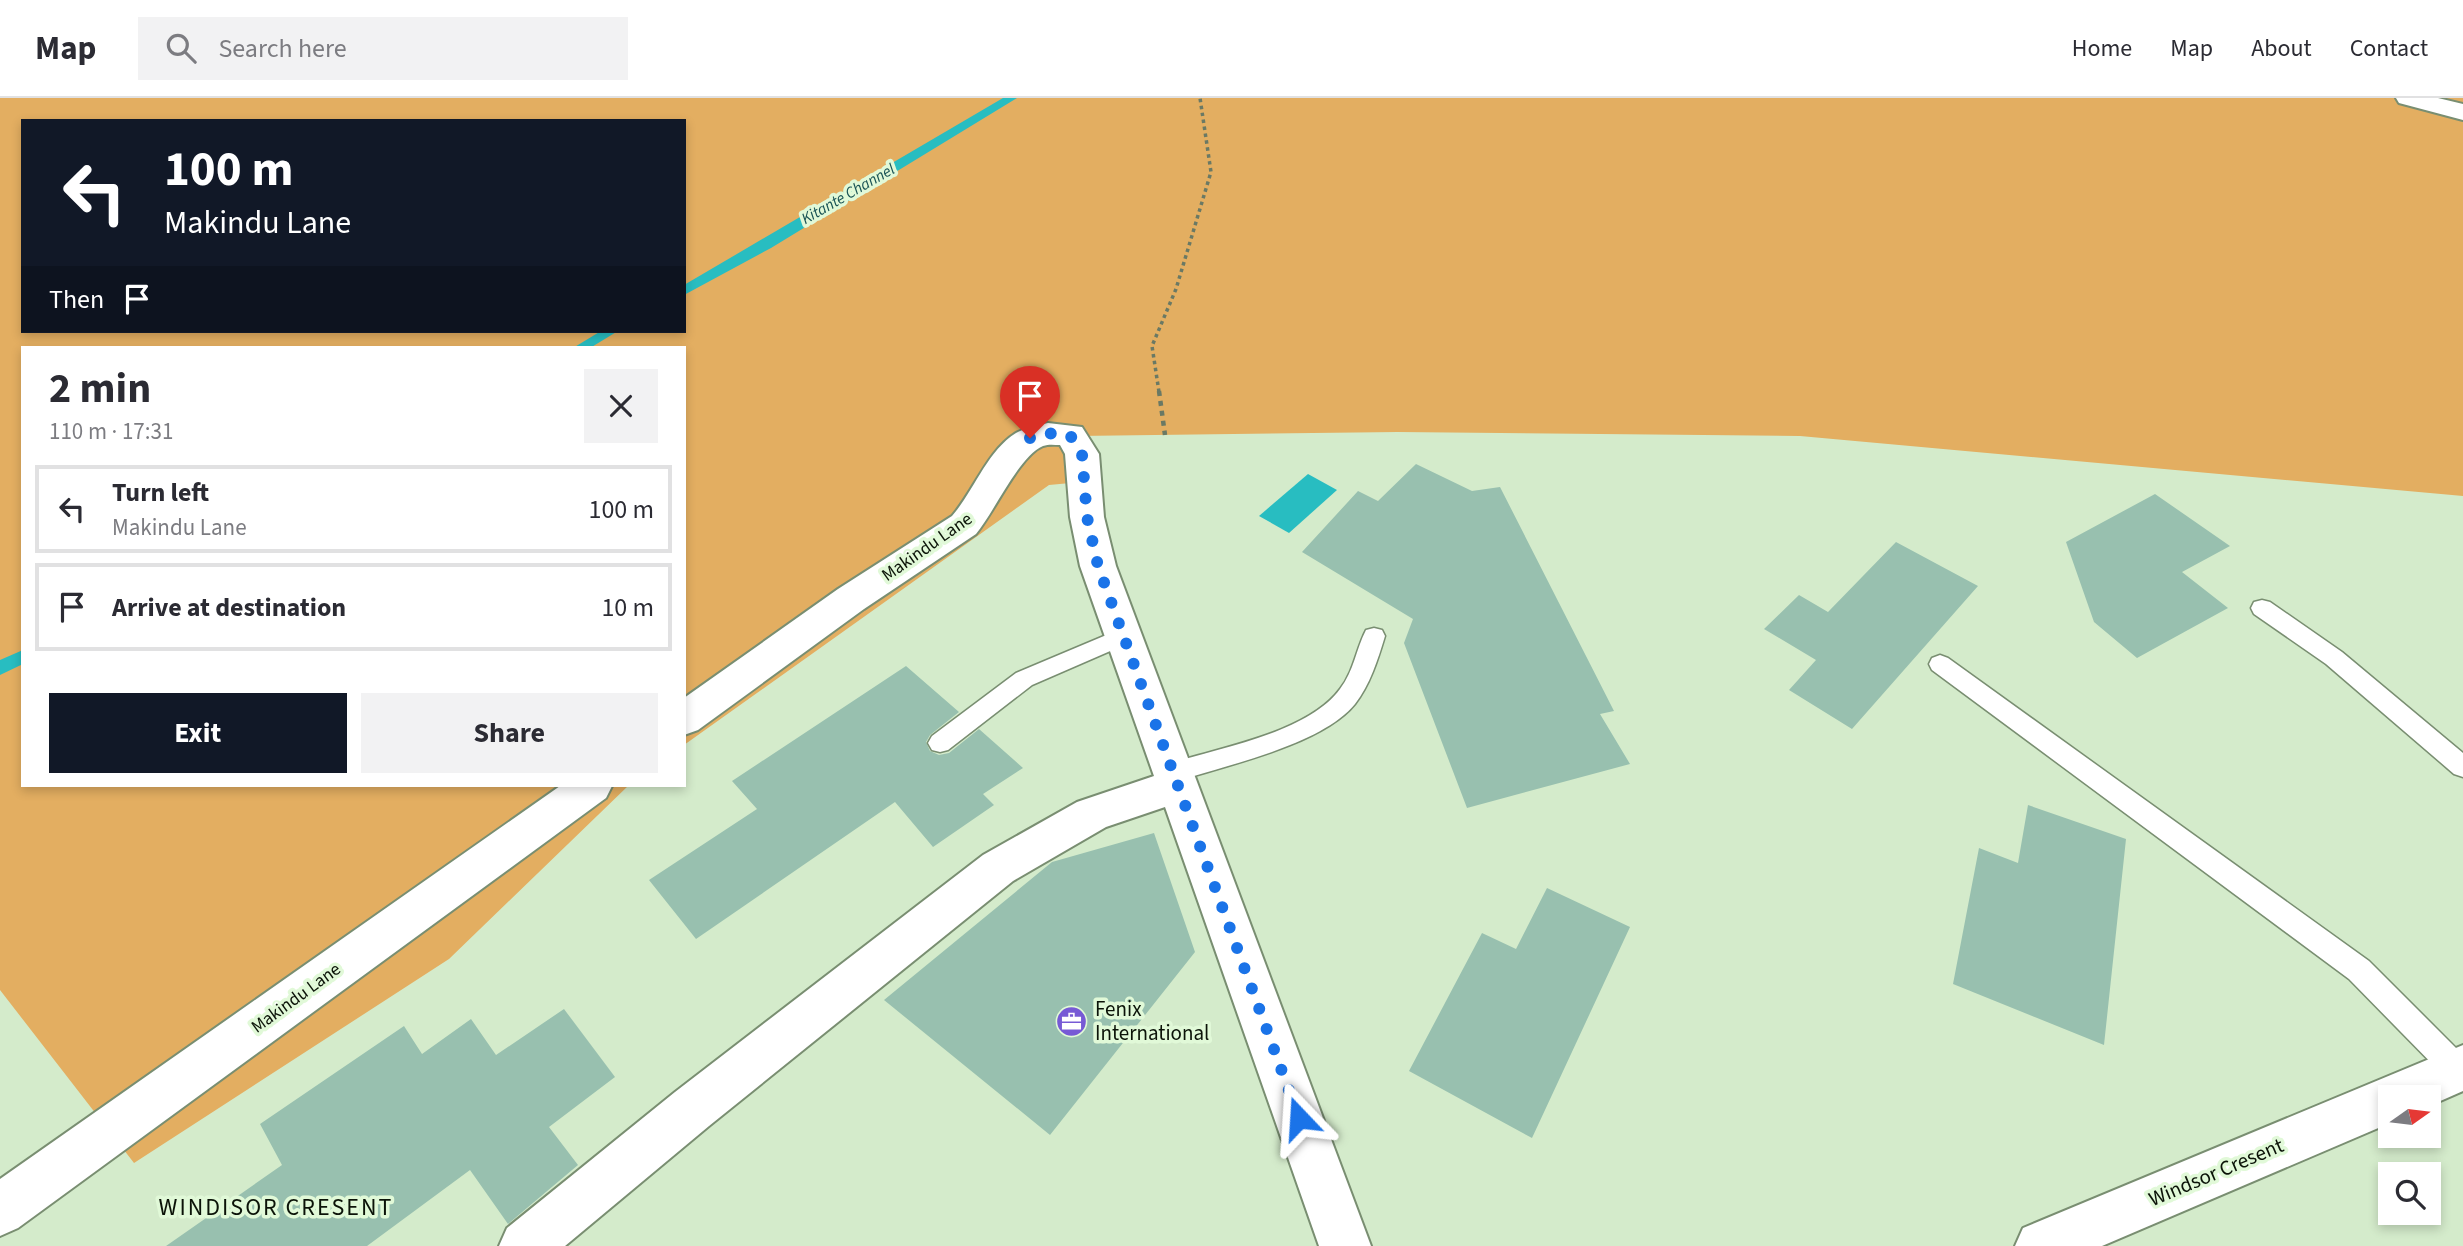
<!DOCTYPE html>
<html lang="en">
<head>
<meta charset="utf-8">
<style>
  :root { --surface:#fff; --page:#f2f2f3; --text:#2b2b33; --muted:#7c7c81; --line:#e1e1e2; --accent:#111827 }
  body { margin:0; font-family:"Source Sans 3",sans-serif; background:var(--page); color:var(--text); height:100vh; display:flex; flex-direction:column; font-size:26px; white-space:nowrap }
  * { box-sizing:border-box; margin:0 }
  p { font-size:23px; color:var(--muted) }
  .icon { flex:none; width:38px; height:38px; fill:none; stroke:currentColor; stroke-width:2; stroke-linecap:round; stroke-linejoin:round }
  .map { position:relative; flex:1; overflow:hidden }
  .sheet { position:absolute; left:21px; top:248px; width:665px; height:441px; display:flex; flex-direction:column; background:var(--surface); border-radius:0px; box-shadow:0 4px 10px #0003 }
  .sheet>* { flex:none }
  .guide { position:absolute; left:21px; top:21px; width:665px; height:214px; border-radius:0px; box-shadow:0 4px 10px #0003; background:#111827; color:#fff; overflow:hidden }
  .needle { width:46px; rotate:76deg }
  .controls { position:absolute; left:2378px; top:987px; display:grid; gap:14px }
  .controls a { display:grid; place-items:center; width:63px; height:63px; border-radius:0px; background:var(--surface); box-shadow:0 4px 10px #0003; font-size:35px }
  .pin { position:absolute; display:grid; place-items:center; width:60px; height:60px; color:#fff; margin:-72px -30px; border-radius:50% 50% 50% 0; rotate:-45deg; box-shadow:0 0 7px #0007 }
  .pin .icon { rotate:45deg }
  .me { position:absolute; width:77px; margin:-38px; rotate:340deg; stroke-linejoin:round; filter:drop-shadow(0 0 5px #0008) }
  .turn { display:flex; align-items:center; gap:24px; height:147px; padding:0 28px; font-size:32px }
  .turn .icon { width:91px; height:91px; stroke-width:2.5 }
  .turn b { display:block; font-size:49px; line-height:60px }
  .then { display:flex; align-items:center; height:66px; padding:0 28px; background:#0003; gap:14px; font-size:26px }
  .round { display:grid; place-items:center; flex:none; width:74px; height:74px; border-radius:0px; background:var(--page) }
  .head { display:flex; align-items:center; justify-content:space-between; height:119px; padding:0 28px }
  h1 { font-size:42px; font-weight:700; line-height:52px }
  .primary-button { display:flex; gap:14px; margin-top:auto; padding:14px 28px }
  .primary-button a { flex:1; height:80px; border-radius:0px; background:var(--accent); color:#fff; font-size:28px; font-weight:700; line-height:80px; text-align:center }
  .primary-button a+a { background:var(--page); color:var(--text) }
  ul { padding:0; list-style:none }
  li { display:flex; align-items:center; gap:21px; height:88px; margin:0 14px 10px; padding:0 14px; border:4px solid var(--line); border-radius:0px }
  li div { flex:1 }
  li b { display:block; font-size:26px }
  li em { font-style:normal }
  header { display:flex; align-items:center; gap:42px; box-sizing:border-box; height:98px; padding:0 35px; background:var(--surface); border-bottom:2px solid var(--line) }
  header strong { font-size:33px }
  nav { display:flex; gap:38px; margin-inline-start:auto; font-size:24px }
  .search { width:490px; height:63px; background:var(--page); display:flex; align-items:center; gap:18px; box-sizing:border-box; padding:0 24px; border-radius:0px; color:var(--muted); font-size:26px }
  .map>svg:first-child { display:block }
  .green { fill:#e3ae61; fill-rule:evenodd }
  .water { fill:#28bdc1 }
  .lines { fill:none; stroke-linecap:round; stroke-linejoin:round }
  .stream { fill:#28bdc1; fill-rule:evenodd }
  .building { fill:#98c0af }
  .service-casing { stroke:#798e71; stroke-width:3 }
  .minor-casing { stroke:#798e71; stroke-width:4 }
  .path-far1 { stroke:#6a7964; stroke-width:3.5; stroke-dasharray:3.5 3.5; stroke-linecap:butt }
  .path { stroke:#6a7964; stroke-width:4.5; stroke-dasharray:5 5; stroke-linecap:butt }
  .service { fill:#fff; fill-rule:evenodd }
  .minor { fill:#fff; fill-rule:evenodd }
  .route { stroke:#1a73e8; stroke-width:12; stroke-dasharray:0 21.6 }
  .labels { text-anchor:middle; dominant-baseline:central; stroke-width:7; stroke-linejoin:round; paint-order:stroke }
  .far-water-label { font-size:16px; font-style:italic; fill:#195355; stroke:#e1f9d8 }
  .street-label { font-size:18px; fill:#0b1308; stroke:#e1f9d8 }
  .near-poi-label { font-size:21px; fill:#0b1308; stroke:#e1f9d8; text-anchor:start }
  .near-street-label { font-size:21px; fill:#0b1308; stroke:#e1f9d8 }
  .near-quarter-label { font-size:24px; letter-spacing:2px; fill:#0b1308; stroke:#e1f9d8 }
</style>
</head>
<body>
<header>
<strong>Map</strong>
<div class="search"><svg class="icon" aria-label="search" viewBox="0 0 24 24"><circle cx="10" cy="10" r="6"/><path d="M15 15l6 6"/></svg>Search here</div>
<nav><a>Home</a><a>Map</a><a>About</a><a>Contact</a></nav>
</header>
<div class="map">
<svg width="2463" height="1148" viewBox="0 0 2463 1148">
  <rect width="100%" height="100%" fill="#d4ebcb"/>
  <path class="green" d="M0,0H2463V398L1800,338L1398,334L1077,338L1092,383L1049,387L684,647V250H23V688H628L449,861L134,1065L0,892ZM23,23H684V233H23Z"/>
  <path class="water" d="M1308,376L1337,392L1289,435L1259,418Z"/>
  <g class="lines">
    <path class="stream" d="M1003,0H1017L771,150L684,197V187Z
      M601,233H618L590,250H573Z
      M23,552V566L0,577V562Z"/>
  </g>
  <path class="building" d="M1416,366L1472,393L1500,389L1614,613L1600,616L1630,666L1467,710L1404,545L1413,521L1302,454L1358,393L1378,403Z
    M2155,396L2230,448L2182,474L2228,510L2137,560L2094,524L2066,444Z
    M1896,444L1978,488L1852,631L1789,592L1816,562L1764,531L1799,497L1828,514Z
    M906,568L959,614L930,637L926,644L930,653L939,657L949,655L979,631L1023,670L983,696L994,707L933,749L895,704L696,841L649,782L757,711L732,683Z
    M2028,707L2126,741L2104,947L1953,886L1979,750L2018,765Z
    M1154,735L1195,854L1050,1037L884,902L1052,764Z
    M1547,790L1630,829L1532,1040L1409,973L1482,835L1516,851Z
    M564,911L615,979L549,1029L578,1067L508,1126L470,1072L367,1148H166L282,1067L260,1026L404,928L422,956L471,921L496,957Z"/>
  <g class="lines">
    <defs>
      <path id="service" d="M2262,502L2270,504L2342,554L2463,655V679L2454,676L2326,566L2254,516L2251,510L2254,504Z
        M1123,530L1131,532L1134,538L1131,544L1032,587L948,652L940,654L932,652L928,645L932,638L1016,575Z
        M1374,530L1382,532L1385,538C1378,561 1370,587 1355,606C1322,647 1224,668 1174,684L1165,681L1162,674L1165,667C1216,650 1307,636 1340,591C1354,573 1356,551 1366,532Z
        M1940,557L1948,560L2369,863L2463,957V984L2458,985L2448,982L2349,881L1932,572L1929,566L1932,560Z"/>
      <path id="minor" d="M2396,0H2438L2463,6V22L2399,5Z
        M1048,325L1082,329L1099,356L1104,419L1116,468L1371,1148H1319L1165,709L1106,729L1013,783L709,1028L565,1148H499L507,1130L675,994L983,757L1077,704L1154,678L1080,468L1070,419L1065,356L1060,347C1054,347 1049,346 1043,348C1019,358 995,413 976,436L864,511L698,632L684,637V600L838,491L952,418C974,393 987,353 1016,335C1025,330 1037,328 1048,325Z
        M560,688H612L606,700L18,1130L0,1138V1081Z
        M2463,947V993L2429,1008V999H2390V1025L2102,1148H2015L2023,1130Z"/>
    </defs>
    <use href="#service" class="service-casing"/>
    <use href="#minor" class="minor-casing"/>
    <path class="path-far1" d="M1159,294L1152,248L1176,191L1211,74L1200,0"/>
    <path class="path" d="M1159,293L1165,337"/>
    <use href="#service" class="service"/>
    <use href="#minor" class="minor"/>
  </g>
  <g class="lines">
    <path class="route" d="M1030,340L1045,335L1070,337L1082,356L1087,419L1098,468L1299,1020"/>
  </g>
  <defs>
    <symbol id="office-disc" viewBox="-11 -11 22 22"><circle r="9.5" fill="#775ad5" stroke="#e1f9d8"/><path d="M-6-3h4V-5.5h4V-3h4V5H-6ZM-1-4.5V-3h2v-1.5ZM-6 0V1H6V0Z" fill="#fff"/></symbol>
  </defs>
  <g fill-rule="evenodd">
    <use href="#office-disc" x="1054" y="906" width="35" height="35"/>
  </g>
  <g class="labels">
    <g class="far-water-label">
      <text transform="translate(848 96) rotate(-30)">Kitante Channel</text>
    </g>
    <g class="street-label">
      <text transform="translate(927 449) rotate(-35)">Makindu Lane</text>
      <text transform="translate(296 900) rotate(-36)">Makindu Lane</text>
    </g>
    <g class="near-poi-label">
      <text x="1095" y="911">Fenix<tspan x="1095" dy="24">International</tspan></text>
    </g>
    <g class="near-street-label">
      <text transform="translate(2216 1074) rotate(-23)">Windsor Cresent</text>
    </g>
    <g class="near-quarter-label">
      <text x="276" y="1109">WINDISOR CRESENT</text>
    </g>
  </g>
</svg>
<div class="controls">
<a><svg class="needle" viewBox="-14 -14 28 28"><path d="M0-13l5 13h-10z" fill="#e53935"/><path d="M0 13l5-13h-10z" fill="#7c7c81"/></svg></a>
<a><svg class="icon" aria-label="search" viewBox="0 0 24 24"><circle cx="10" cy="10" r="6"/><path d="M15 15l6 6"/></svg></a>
</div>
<div class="pin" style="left:1030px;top:340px;background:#d93025"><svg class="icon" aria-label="arrive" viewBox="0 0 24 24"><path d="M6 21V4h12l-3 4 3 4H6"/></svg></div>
<svg class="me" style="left:1299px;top:1020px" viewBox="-20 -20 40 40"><path d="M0-17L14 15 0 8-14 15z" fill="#1a73e8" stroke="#fff" stroke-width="4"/></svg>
<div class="guide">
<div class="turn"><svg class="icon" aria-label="left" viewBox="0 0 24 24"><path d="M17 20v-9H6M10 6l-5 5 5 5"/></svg><div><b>100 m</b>Makindu Lane</div></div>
<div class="then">Then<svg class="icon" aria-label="arrive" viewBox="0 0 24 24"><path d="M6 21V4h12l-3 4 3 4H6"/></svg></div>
</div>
<section class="sheet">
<div class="head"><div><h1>2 min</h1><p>110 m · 17:31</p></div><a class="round"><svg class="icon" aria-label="close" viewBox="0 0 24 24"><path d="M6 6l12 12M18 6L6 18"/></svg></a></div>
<ul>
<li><svg class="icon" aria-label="left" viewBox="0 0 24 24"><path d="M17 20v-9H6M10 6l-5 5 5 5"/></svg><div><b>Turn left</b><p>Makindu Lane</p></div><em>100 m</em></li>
<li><svg class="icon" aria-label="arrive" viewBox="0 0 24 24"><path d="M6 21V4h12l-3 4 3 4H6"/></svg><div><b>Arrive at destination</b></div><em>10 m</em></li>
</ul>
<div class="primary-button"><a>Exit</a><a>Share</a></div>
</section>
</div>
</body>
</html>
